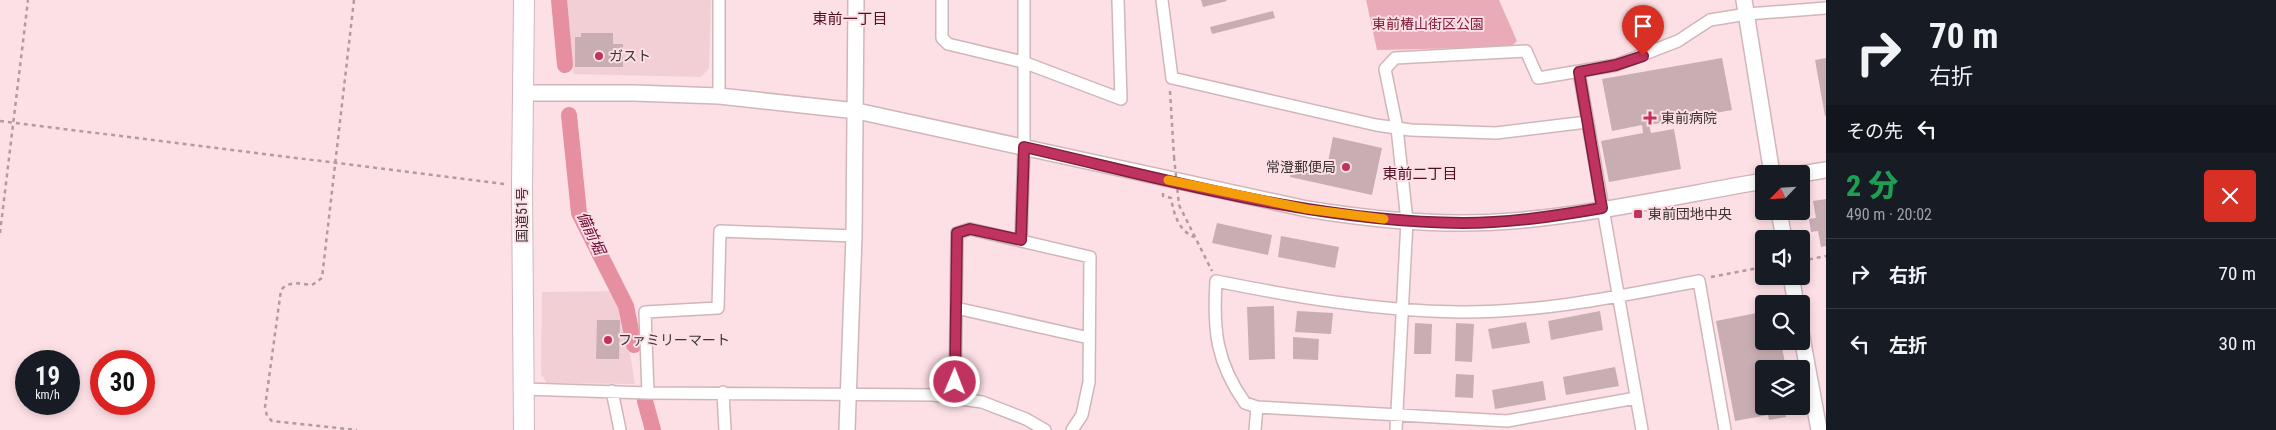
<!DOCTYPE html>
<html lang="ja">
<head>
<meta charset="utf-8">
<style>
  :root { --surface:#171b24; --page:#242831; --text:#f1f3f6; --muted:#9ea1a6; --line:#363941 }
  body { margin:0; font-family:"Roboto Condensed","Noto Sans JP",sans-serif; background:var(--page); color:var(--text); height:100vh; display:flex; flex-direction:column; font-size:19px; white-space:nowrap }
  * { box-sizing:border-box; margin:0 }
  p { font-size:16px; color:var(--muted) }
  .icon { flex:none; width:28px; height:28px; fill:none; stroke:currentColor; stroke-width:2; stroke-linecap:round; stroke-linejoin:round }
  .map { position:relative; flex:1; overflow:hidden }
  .sheet { display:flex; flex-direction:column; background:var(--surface); width:450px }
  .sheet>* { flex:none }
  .hud { background:#171b24; color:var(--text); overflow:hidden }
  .needle { width:32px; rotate:245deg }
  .fabs { position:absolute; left:1755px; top:165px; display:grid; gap:10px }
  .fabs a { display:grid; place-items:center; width:55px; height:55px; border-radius:5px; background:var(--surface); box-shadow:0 2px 8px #0003; font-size:25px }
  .speed { position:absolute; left:15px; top:350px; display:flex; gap:10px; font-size:25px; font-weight:700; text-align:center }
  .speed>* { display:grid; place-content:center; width:65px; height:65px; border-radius:50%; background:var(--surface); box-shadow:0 2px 8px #0003; line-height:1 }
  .speed small { font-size:12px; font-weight:400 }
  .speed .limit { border:8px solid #d22; background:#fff; color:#111 }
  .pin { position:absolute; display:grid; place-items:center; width:42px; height:42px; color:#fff; margin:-51px -21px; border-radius:50% 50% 50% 0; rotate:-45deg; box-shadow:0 0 5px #0007 }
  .pin .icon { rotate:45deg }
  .me { position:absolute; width:55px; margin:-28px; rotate:1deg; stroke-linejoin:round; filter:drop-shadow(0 0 4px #0008) }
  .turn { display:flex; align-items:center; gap:18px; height:105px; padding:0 20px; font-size:22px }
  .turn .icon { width:65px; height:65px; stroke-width:2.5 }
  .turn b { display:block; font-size:35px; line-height:42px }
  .then { display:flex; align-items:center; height:48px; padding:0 20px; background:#0003; gap:10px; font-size:19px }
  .round { display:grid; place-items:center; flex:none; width:52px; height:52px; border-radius:5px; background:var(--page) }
  .head { display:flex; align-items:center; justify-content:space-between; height:85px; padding:0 20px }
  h1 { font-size:30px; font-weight:800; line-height:38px; color:#1e9e55 }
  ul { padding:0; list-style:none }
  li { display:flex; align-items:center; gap:15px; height:70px; padding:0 20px; border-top:1px solid var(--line) }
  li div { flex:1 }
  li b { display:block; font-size:19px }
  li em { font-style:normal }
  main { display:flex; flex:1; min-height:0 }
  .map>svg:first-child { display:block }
  .built { fill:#f2cfd5 }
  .green { fill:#e9acb7 }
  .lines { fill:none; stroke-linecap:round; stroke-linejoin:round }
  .canal { stroke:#e58fa1; stroke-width:16 }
  .building { fill:#c8aeb2 }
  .minor-casing { stroke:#d0b6ba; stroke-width:14 }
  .tertiary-casing { stroke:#d0b6ba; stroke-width:18 }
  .trunk-casing { stroke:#d0b6ba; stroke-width:22 }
  .path { stroke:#b09b9f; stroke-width:2.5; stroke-dasharray:4 4; stroke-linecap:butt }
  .minor { stroke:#fff; stroke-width:11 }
  .tertiary { stroke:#fff; stroke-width:15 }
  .trunk { stroke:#fff; stroke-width:20 }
  .path-bridge { stroke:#b09b9f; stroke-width:2.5; stroke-dasharray:4 4; stroke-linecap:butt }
  .route-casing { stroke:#7d203e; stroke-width:12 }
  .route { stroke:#c0325f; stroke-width:9 }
  .slow { stroke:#f59e0b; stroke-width:9 }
  .poi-dot { fill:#c0325f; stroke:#fce0e5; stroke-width:2 }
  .labels { text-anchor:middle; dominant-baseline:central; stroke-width:4; stroke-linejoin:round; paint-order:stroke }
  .park-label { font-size:14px; fill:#811d3e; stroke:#fce0e5 }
  .poi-label { font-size:14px; fill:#3d3335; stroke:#fce0e5; text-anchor:start }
  .street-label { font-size:14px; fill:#3d3335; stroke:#fce0e5 }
  .neighbourhood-label { font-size:15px; fill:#520e24; stroke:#fce0e5 }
  .water-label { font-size:15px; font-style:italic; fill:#6f052f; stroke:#fce0e5 }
</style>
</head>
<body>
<main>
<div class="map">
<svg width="1826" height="430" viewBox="0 0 1826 430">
  <rect width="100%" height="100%" fill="#fce0e5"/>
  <path class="built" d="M565,0H711L709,68L701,77L574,74L568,43Z
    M615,291L625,323L635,384L547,383L541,374L542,292Z"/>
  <path class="green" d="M1366,0H1499L1517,41L1511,47L1377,50Z"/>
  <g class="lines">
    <path class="canal" d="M559,0L565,65
      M569,115L579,213L626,306L634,345
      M645,401L653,430"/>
  </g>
  <path class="building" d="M1201,0H1226L1227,1L1203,7Z
    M1273,11L1275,18L1212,34L1210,27Z
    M581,33H613V44H623V67H575V37H581Z
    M1722,58L1732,110L1649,125L1651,133L1674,129L1681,169L1609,182L1601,141L1643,133L1642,125L1612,131L1602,79Z
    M1826,58V116H1825L1815,60Z
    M1333,137L1382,148L1372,195L1290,177L1292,164L1326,172Z
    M1826,199V246L1821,247L1818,231L1811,232L1809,219L1816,218L1813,201Z
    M1217,223L1272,235L1268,255L1212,243Z
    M1281,236L1339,247L1335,268L1278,257Z
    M1274,306L1275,359L1249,360L1247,307Z
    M1297,311L1333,313L1331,334L1295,332Z
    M1600,311L1603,330L1551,340L1548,321Z
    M1757,313L1759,321L1764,320V341H1781L1786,369H1764V406H1793L1794,410L1785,412L1786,417L1769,420L1768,415L1735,421L1716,321Z
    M597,320H620L619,359H596Z
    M1526,322L1530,343L1492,349L1488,329Z
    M1415,323L1432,324L1431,354H1414Z
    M1456,323L1474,324L1472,362L1455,361Z
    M1293,337L1319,339L1318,360L1293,359Z
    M1615,367L1619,386L1566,395L1563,377Z
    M1456,374L1474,375L1473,398L1455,397Z
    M1543,381L1546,400L1495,409L1492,390Z"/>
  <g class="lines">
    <defs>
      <path id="minor" d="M719,0V96
        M942,0V38L948,44L1023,62L1121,99L1118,0
        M1162,0L1172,78L1376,125L1411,130L1496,133L1587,122
        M1579,72L1642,430
        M1021,239L1024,147V0
        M956,308L1089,338
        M524,389L648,393L933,395L982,402L1026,419L1045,430
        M612,391L620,430
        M723,392L725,430
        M648,393L645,312L718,308L720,231L854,236
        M955,397L957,233L970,229L1090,257L1089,382L1082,415L1072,430
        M1636,398L1507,421L1257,407L1245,403C1216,362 1213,330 1216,281C1296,297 1377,311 1459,312C1540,313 1620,296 1699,281L1725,430
        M1255,430L1257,407
        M1396,430L1407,221L1397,128L1385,69L1395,58L1526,51L1538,78L1616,65L1678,41L1710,20L1747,14L1826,8"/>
      <path id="tertiary" d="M1744,0L1772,174
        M524,93H634L719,96L857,111L1307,209C1374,220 1443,227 1512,221C1595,214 1681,195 1764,181
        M1801,174L1826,170
        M1779,211L1784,239
        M1791,276L1796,304
        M1801,332L1819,430
        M847,430L854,236L856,0"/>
      <path id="trunk" d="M524,0L522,187L524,430"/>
    </defs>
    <use href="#minor" class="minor-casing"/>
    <use href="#tertiary" class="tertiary-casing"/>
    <use href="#trunk" class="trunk-casing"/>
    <path class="path" d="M354,0L322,278L312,285C301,284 289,280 281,290L265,407L267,416L272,421L357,430
      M1170,91L1174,157
      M0,121L505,184
      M1163,193V196L1171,198C1174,214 1178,230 1194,237
      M1179,205L1212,271
      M0,233L28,0
      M1801,261L1826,256
      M1711,277L1764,267"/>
    <use href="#minor" class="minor"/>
    <use href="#tertiary" class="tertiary"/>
    <use href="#trunk" class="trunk"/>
    <path class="path-bridge" d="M1174,157L1179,205"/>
  </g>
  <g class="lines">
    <defs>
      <path id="route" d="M955,382L957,233L970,229L1021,240L1024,147C1169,180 1314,222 1463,223C1510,223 1556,216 1602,208L1579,72L1616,65L1643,56"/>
    </defs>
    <use href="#route" class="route-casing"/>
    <use href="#route" class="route"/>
    <path class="slow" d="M1168,180L1307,209L1384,219"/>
  </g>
  <g class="poi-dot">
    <circle cx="599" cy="56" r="5"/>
    <path d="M1647.5 110.5h5v5h5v5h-5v5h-5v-5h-5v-5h5z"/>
    <circle cx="1346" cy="167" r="5"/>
    <rect x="1633" y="209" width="10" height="10" rx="2.5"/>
    <circle cx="608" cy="340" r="5"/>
  </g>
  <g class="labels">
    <g class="park-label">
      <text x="1428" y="24">東前椿山街区公園</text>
    </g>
    <g class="poi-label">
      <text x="609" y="56">ガスト</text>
      <text x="1661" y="118">東前病院</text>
      <text x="1336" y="167" text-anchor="end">常澄郵便局</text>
      <text x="1648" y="214">東前団地中央</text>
      <text x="618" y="340">ファミリーマート</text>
    </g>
    <g class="street-label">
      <text transform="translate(522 215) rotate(-90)">国道51号</text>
    </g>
    <g class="neighbourhood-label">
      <text x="850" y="19">東前一丁目</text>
      <text x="1420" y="174">東前二丁目</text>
    </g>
    <g class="water-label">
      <text transform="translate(591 233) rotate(65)">備前堀</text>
    </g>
  </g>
</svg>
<div class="fabs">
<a><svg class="needle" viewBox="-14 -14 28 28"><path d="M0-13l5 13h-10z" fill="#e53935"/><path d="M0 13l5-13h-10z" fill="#9ea1a6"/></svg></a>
<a><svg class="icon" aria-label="sound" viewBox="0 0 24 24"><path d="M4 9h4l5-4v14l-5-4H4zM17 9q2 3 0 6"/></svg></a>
<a><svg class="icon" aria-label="search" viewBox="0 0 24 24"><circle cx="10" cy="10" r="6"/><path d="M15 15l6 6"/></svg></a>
<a><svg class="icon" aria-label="layers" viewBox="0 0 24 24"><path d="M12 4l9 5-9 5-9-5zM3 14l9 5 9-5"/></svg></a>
</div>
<div class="speed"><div>19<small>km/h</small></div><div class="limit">30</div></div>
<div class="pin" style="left:1643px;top:56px;background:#d93025"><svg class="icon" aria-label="arrive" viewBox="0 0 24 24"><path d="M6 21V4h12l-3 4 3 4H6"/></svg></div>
<svg class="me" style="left:955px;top:382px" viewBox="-20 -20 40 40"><circle r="17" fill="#c0325f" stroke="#fff" stroke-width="3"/><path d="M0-11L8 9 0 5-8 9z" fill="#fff"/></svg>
</div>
<section class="sheet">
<div class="hud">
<div class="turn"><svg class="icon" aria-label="right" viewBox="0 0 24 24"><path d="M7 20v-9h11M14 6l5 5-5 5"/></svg><div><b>70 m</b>右折</div></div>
<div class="then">その先<svg class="icon" aria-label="left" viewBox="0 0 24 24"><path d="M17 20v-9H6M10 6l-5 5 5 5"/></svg></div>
</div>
<div class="head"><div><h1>2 分</h1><p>490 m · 20:02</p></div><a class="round" style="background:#d93025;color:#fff"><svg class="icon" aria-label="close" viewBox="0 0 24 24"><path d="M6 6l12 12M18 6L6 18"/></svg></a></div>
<ul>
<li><svg class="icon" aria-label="right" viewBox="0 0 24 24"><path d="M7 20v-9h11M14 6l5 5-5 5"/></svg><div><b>右折</b></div><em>70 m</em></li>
<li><svg class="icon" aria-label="left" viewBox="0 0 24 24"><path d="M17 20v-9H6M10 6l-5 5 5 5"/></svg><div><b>左折</b></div><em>30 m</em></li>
</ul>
</section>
</main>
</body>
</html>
